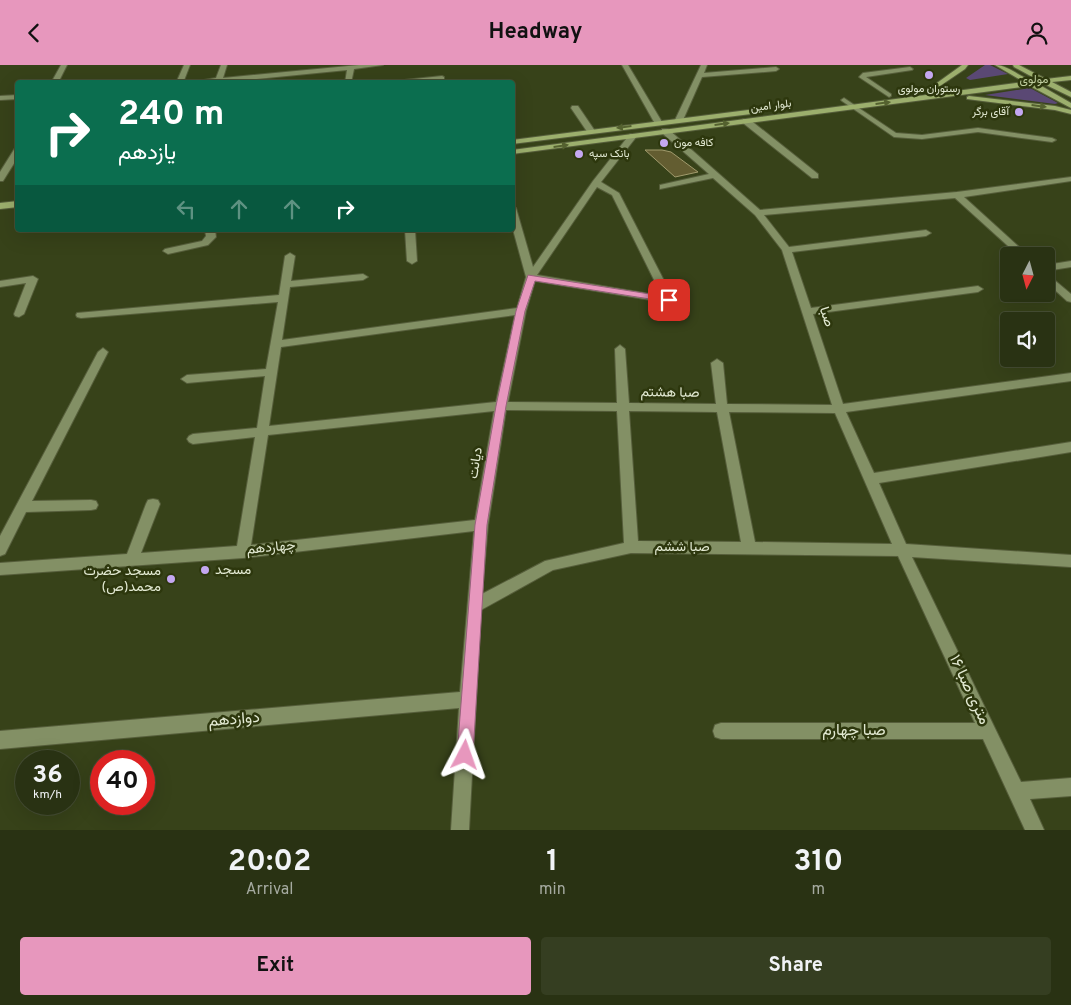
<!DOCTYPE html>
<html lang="en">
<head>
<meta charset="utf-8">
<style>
  :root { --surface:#293213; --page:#353e21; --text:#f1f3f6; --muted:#a5aaa0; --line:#454d33; --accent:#e797bd }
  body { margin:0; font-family:Overpass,Vazirmatn,sans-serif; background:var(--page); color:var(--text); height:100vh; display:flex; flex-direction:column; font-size:19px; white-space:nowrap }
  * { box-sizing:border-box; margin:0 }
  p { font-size:16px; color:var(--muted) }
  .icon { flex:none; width:28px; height:28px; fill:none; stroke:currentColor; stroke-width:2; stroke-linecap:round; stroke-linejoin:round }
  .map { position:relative; height:765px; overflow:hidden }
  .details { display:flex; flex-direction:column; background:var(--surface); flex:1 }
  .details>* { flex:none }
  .banner { position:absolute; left:15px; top:15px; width:500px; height:152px; border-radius:5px; box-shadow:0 5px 20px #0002,0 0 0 1px var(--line); background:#0b6e4f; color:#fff; overflow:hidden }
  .needle { width:32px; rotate:186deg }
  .fabs { position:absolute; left:1000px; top:182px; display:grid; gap:10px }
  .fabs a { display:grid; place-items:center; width:55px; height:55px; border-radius:5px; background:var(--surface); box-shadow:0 5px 20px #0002,0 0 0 1px var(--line); font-size:25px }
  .speed { position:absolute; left:15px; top:685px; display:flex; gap:10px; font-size:25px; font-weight:700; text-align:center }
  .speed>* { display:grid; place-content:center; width:65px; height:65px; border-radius:50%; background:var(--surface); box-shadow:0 5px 20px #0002,0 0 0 1px var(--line); line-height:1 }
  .speed small { font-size:12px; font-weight:400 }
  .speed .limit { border:8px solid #d22; background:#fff; color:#111 }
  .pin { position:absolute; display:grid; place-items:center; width:42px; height:42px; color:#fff; margin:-21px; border-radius:10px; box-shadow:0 2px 8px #0006 }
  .me { position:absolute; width:55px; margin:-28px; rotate:4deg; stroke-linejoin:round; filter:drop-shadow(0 0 4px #0008) }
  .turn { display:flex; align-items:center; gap:18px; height:105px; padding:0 20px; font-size:22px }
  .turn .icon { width:65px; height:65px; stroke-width:2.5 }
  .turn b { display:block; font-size:35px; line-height:42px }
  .lanes { display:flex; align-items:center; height:48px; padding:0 20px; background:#0003; justify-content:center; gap:25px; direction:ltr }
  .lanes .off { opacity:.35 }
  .eta { display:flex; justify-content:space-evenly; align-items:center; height:85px; text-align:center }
  .eta b { font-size:30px; font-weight:700; line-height:35px }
  .action { display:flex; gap:10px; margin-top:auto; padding:10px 20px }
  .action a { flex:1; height:58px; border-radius:5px; background:var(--accent); color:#111; font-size:20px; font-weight:700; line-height:58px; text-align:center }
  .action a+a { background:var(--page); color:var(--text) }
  header { display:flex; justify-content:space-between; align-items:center; height:65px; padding:0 20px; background:var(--accent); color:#111; font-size:22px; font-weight:700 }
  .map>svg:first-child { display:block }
  .green { fill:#5a4874 }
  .building { fill:#635d31; stroke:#a19b6d }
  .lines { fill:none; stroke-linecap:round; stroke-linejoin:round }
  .minor-casing { stroke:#565e3b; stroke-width:2 }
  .major-casing { stroke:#565e3b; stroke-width:2 }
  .minor { fill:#839065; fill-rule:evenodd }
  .major { fill:#9caf6d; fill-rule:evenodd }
  .oneway { fill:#54612f }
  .route { fill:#e797bd; stroke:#96627b }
  .poi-dot { fill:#c4a7f1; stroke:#2d370d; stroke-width:2 }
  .labels { text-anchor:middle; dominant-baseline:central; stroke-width:5; stroke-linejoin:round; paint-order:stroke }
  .far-poi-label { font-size:11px; fill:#e2e9d2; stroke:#2d370d; text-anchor:start }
  .far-street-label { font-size:11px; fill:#e2e9d2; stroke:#2d370d }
  .far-neighbourhood-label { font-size:12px; fill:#bfcd9f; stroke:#2d370d }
  .street-label { font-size:14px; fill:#e2e9d2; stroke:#2d370d }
  .poi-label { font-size:14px; fill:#e2e9d2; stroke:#2d370d; text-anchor:start }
  .near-street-label { font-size:16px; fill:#e2e9d2; stroke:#2d370d }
</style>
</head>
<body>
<header><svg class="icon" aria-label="back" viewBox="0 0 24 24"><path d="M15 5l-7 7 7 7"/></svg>Headway<svg class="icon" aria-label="person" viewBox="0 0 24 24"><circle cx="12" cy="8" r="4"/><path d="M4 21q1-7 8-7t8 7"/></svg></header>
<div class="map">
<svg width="1071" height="765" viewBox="0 0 1071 765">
  <rect width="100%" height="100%" fill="#374219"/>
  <path class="green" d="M985,0H990L1008,9L970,15L966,13Z
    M1030,23L1058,38L1055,39L985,30Z"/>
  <path class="building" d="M645,85H662L671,87L698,107L675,112Z"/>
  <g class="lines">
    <defs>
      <path id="minor" d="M61,0H67L58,18H51Z
        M184,0H190L183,18H176Z
        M221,0H227L223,13L359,0H383L354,4L351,18H345L347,5L216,18H186L216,13Z
        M622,0H628L662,57L661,59L654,57Z
        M701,0H707L704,8L776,2L779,4L776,6L702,12L683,55L676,57L675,55Z
        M910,2L913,4L912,5L866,12L891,29V31L889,32L859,12L863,8Z
        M442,11L444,12V14L411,18H376Z
        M18,30V34L0,35V31Z
        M844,33L896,68L922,70L978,63L1052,73L1056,75L1052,77L978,67L922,74L894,72L842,36L841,35Z
        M572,41H578L595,66L594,68H588L571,43Z
        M743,54H749L818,109V113H812L743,58Z
        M662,64H668L760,145L957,127L1071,112V116L964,132L1029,191H1019L955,133L764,150L789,182L926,165L931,168L926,171L792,187L811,243L978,221L983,224L978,227L813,249L843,339L1071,308V316L846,347L874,408L1071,377V387L879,418L906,479L1071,490V502L912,492L1021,717L1071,713V731L1030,734L1044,765H1025L983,674H721L715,672L713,666L715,660L721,658H975L898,491L631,488L553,505L481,545L469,765H451L459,643L0,684V666L460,627L474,466L243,493L0,510V498L127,489L146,439L148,435L153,434L158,435L160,439L141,488L237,481L255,372L193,379L189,377L187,374L189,371L193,369L257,363L265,311L187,318L181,314L187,310L266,304L278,237L81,253L77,252L76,250L77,248L279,230L285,191L290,188L295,191L291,216L363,209L368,212L363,215L290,222L282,275L517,243L526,212L512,161V141L516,143L533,202L593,116L630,69H633L637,71L601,117L619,128L674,235L669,238L535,216L526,246L508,337L617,338L615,284L620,280L625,284L629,338L716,339L711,298L717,294L723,298L727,339L832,340L782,185L755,150L713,113L660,124V120L709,109L662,68ZM597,122L612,130L662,231L537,210ZM515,250L496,337L269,361L281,282ZM506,345L617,346L624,478L545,496L482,529L488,460ZM494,346L475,455L251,480L268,370ZM629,346L717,347L741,477L638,476ZM729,347L835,348L892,479L755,477Z
        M15,83H18V92L3,116H0V107Z
        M205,165H215L216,172L208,180L168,189L163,186L165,184L202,176L206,171Z
        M405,165H415L417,196L412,199L407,196Z
        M1071,196V202L1046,206V200Z
        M1046,208L1071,229V237L1067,236L1046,217Z
        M33,211L38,214L24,249L19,252L15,251L14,249L26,218L0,222V216Z
        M103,283L108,287L32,436L91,435L96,436L98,440L96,444L91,445L26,447L5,489L0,491V471L98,287Z"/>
      <path id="major" d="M962,0H968L965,4L934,25H930V23Z
        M995,0C1011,0 1023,17 1038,15L1014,2L1013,0H1019L1046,14L1071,11V15L1052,17L1071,27V32L1044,19H1038L1071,38V43L1030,21L512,89V85L1024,17Z
        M969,31L1055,41L1071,45V49L1055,45L967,34V32Z
        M756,44H759V48L512,79V75Z
        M18,136V142L0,144V138Z"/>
    </defs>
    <use href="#minor" class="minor-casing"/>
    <use href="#major" class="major-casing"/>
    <use href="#minor" class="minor"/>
    <use href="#major" class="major"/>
  </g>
  <defs><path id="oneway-solid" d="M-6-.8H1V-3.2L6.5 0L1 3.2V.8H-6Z" transform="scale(1.25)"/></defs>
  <g class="oneway">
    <use href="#oneway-solid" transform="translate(883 38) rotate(-7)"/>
    <use href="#oneway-solid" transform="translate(1039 41) rotate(7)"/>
    <use href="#oneway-solid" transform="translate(722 59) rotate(-7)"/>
    <use href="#oneway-solid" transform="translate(624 62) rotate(173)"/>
    <use href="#oneway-solid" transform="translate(561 81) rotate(-8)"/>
  </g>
  <path class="route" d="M528,210L669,232L674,235L669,237L535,216L525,246L506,341L487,460L473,690L470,696L465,698L459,696L457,690L475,460L496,341L516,246Z"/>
  <g class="poi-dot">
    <circle cx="929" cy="10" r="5"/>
    <circle cx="1019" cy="47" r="5"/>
    <circle cx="664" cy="78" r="5"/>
    <circle cx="579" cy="89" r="5"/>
    <circle cx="205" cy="505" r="5"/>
    <circle cx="171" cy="514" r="5"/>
  </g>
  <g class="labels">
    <g class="far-poi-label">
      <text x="929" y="24" text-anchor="middle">رستوران مولوی</text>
      <text x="1009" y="47" text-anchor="end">آقاى برگر</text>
      <text x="674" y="78">کافه مون</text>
      <text x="589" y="89">بانک سپه</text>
    </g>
    <g class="far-street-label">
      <text transform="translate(771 41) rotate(-7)">بلوار امین</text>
    </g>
    <g class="far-neighbourhood-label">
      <text x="1034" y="15">مولوی</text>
    </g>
    <g class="street-label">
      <text transform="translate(826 252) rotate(72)">صبا</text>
      <text transform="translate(670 328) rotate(1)">صبا هشتم</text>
      <text transform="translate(476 398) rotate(-81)">دیانت</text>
      <text x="682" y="482">صبا ششم</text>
      <text transform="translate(271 483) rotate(-6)">چهاردهم</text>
    </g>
    <g class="poi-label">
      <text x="215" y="505">مسجد</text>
      <text x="161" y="506" text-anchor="end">مسجد حضرت<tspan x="161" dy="16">محمد(ص)</tspan></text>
    </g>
    <g class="near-street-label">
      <text transform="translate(969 625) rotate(65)">۱۶ متری صبا</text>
      <text transform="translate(234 655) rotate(-5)">دوازدهم</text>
      <text x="854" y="666">صبا چهارم</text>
    </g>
  </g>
</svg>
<div class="fabs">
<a><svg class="needle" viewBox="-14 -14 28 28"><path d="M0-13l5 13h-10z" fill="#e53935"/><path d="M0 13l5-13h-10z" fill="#a5aaa0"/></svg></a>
<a><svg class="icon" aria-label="sound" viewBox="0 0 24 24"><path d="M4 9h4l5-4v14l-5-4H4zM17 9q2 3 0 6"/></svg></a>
</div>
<div class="speed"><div>36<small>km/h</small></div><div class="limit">40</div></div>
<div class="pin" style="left:669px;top:235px;background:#d93025"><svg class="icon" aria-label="arrive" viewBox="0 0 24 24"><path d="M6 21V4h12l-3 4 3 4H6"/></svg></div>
<svg class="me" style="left:465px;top:690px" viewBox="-20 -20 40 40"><path d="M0-17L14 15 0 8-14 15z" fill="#e797bd" stroke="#fff" stroke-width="4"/></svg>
<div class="banner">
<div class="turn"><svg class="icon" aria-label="right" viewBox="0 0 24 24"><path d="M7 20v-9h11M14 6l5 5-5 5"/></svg><div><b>240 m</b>یازدهم</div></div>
<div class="lanes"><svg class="icon off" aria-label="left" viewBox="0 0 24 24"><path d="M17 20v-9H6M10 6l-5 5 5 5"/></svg><svg class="icon off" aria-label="ahead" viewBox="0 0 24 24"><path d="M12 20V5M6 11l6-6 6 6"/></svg><svg class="icon off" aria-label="ahead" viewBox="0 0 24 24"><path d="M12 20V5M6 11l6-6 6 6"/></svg><svg class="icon" aria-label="right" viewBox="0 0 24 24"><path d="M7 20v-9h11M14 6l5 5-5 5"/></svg></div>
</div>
</div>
<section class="details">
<div class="eta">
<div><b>20:02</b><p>Arrival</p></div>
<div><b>1</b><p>min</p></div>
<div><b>310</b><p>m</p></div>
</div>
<div class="action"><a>Exit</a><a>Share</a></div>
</section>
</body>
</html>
